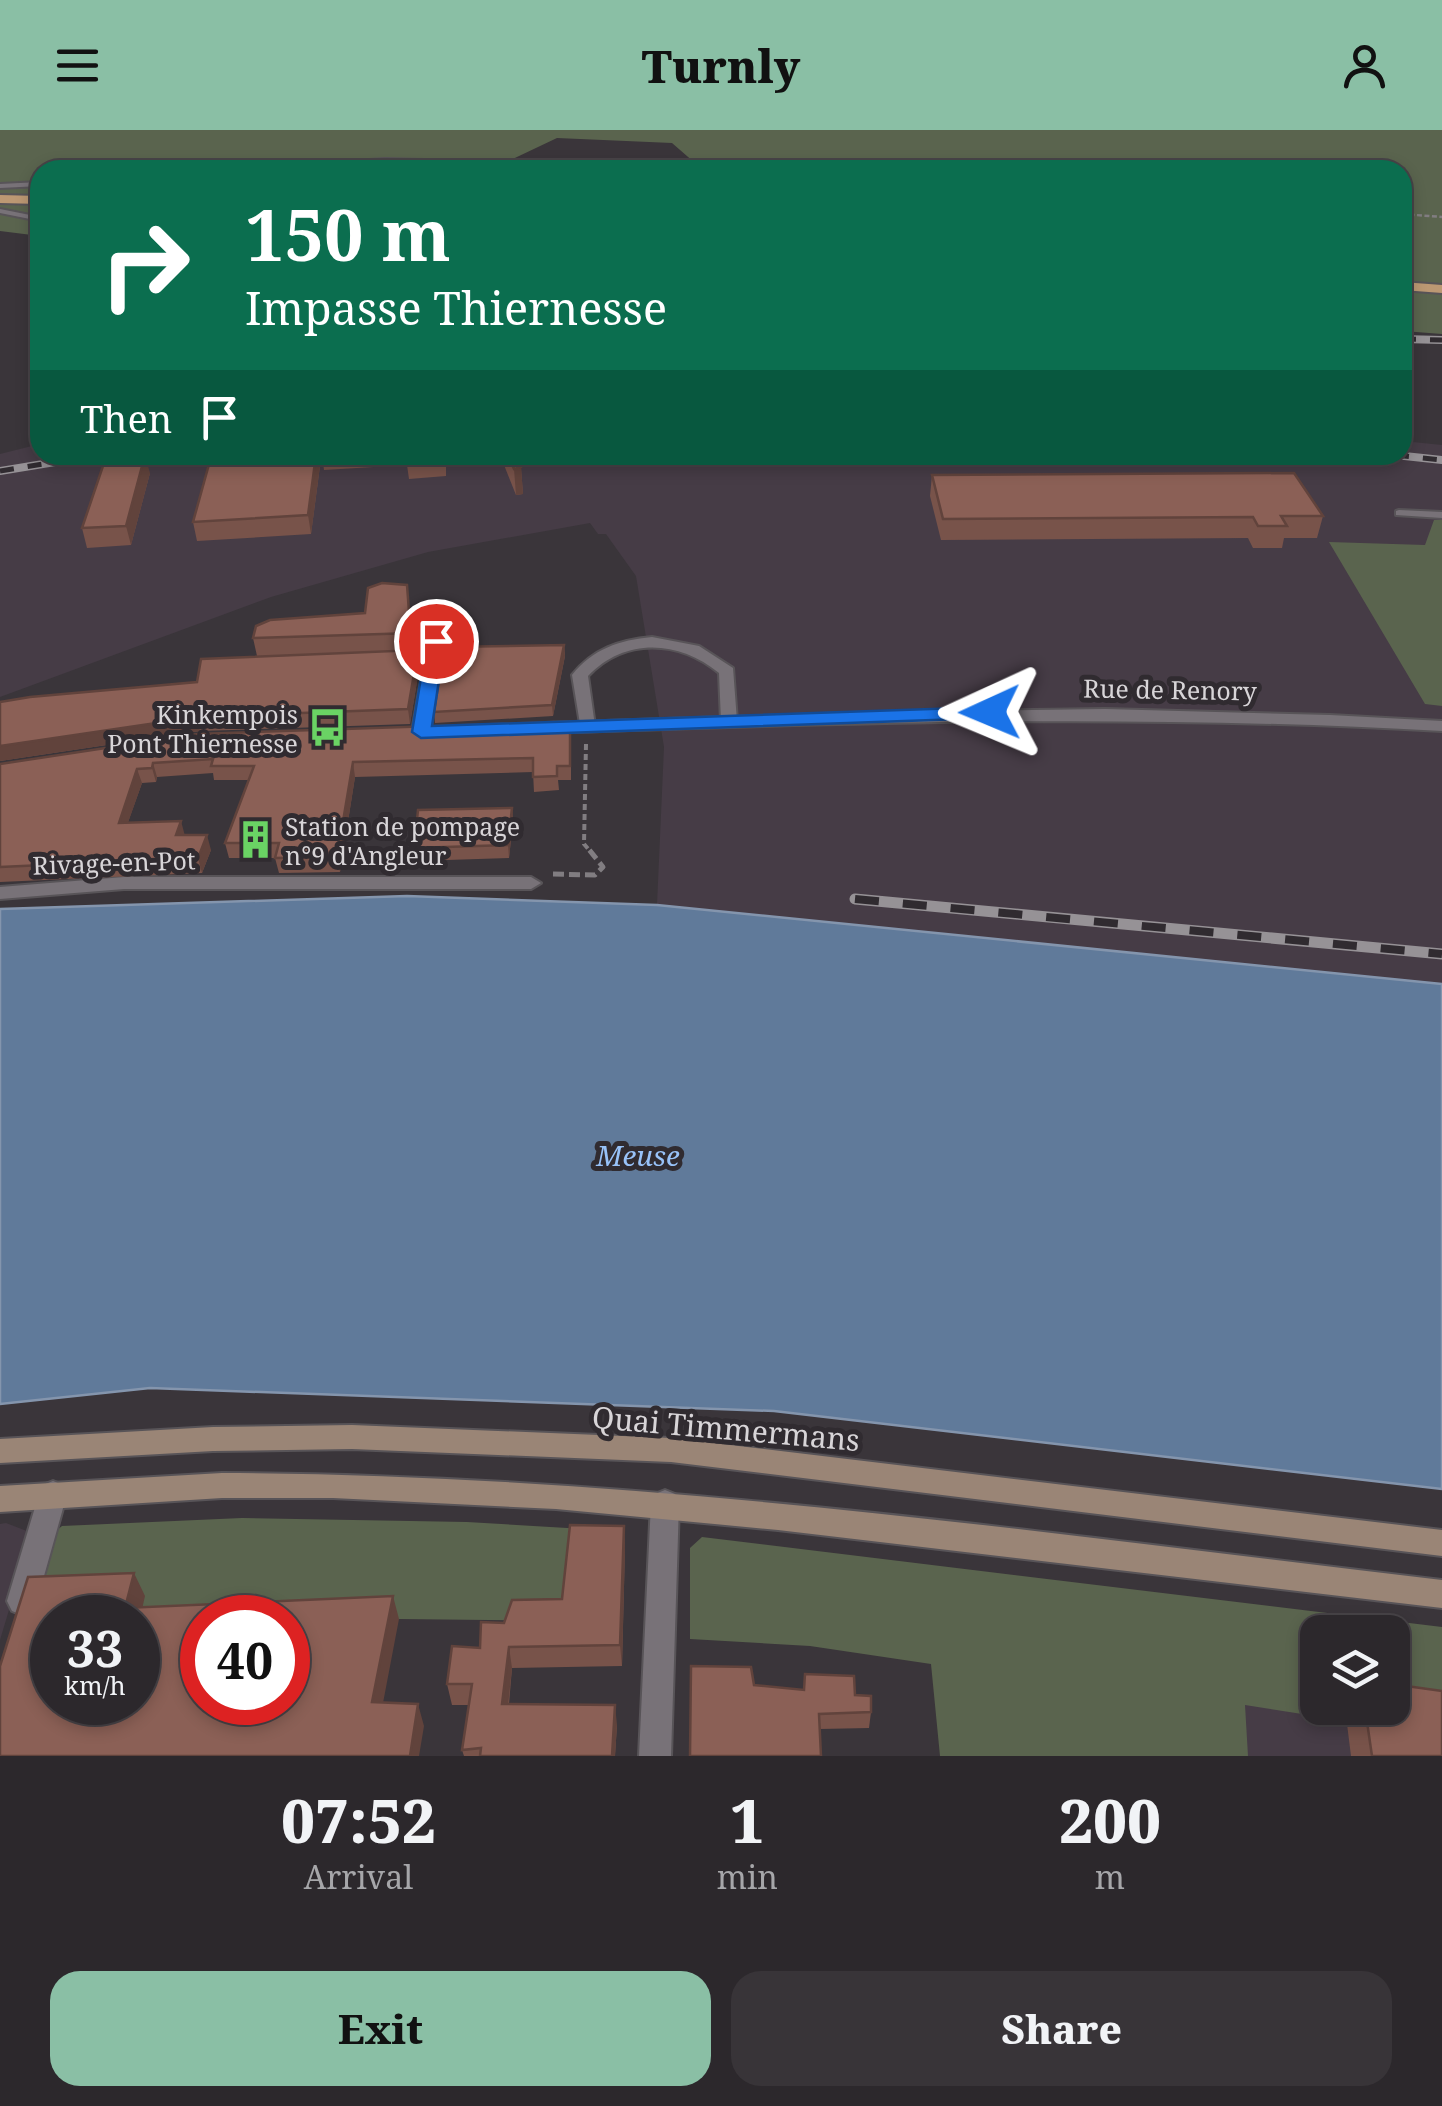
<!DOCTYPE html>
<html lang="en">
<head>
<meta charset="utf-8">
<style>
  :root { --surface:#2c282c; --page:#383438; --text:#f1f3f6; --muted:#a6a6a9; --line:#484448; --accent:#8abfa5 }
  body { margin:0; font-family:"Noto Serif",serif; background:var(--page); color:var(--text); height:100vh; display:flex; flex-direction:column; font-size:38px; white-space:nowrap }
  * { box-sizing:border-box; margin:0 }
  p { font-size:32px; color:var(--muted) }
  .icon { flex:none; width:55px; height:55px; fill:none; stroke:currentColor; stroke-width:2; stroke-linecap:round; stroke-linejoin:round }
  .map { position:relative; height:1626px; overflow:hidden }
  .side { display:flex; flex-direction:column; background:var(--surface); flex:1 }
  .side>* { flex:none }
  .guide { position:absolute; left:30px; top:30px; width:1382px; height:305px; border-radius:30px; box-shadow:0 5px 15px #0003,0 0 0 2px var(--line); background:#0b6e4f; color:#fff; overflow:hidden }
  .controls { position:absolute; left:1300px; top:1485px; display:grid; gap:20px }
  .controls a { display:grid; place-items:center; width:110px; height:110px; border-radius:20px; background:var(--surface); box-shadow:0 5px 15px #0003,0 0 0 2px var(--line); font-size:50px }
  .speed { position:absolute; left:30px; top:1465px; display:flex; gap:20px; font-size:50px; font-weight:700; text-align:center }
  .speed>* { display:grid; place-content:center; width:130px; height:130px; border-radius:50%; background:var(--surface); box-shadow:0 5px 15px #0003,0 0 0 2px var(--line); line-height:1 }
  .speed small { font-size:25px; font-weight:400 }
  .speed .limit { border:15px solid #d22; background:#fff; color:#111 }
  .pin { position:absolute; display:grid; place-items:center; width:85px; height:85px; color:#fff; margin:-42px; border:5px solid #fff; border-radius:50%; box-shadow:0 2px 10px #0007 }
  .me { position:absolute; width:110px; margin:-55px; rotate:269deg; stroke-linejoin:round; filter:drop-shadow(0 0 8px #0008) }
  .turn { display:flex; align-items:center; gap:35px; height:210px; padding:0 50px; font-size:45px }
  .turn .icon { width:130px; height:130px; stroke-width:2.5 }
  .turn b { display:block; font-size:70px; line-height:85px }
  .then { display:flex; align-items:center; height:95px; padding:0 50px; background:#0003; gap:20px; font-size:38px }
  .eta { display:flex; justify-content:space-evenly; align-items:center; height:170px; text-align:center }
  .eta b { font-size:60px; font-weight:800; line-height:70px }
  .button { display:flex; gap:20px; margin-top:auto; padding:20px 50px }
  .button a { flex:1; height:115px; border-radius:30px; background:var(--accent); color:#111; font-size:40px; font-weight:800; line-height:115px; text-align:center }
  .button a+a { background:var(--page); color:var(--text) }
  header { display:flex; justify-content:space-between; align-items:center; height:130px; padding:0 50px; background:var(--accent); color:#111; font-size:45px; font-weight:800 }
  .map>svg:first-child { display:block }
  .built { fill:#463c46; fill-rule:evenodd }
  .green { fill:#5a644e }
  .water { fill:#607a9a; stroke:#8495ad; stroke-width:2.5 }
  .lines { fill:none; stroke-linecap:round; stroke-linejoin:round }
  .service-casing { stroke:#585458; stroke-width:4 }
  .minor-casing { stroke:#585458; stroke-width:4 }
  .tertiary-casing { stroke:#585458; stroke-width:4 }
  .secondary-casing { stroke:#585458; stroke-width:4 }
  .primary-casing { stroke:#585458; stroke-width:4 }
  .path-far2 { stroke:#817d81; stroke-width:2.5; stroke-dasharray:5 2.5; stroke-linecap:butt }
  .path-far1 { stroke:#817d81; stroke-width:4; stroke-dasharray:6 4; stroke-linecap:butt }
  .path { stroke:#817d81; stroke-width:5; stroke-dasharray:11 5; stroke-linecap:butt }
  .service { fill:#787278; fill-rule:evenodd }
  .minor { fill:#787278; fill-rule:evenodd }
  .tertiary { fill:#787278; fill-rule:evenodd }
  .secondary { fill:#9a8576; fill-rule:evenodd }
  .primary { fill:#bc9873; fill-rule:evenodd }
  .rail-far1-casing { stroke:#969296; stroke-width:8 }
  .rail-casing { stroke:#969296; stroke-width:11 }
  .rail-far1 { stroke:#302b30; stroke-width:5; stroke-dasharray:14; stroke-linecap:butt }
  .rail { stroke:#302b30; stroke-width:8; stroke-dasharray:24; stroke-linecap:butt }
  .wall { fill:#78534a }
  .shaded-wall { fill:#61433c }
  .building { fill:#8b6056; stroke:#61433c; stroke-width:2.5; fill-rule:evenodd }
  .route { fill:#1a73e8; stroke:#114b97; stroke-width:2.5 }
  .labels { text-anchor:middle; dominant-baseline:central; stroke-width:10; stroke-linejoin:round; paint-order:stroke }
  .street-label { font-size:25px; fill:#d8d5d8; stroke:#302b30 }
  .poi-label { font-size:25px; fill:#d8d5d8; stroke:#302b30; text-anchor:end }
  .water-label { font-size:28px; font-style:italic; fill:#98c2f8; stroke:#302b30 }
  .near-street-label { font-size:30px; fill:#d8d5d8; stroke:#302b30 }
</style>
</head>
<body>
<header><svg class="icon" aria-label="menu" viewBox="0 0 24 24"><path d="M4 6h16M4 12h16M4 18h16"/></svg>Turnly<svg class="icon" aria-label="person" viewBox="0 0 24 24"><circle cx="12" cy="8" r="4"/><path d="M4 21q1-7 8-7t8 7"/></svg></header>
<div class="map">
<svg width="1442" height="1626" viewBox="0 0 1442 1626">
  <rect width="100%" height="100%" fill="#3a353a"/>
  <path class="built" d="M1403,311L1442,315V854L657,775L664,617L636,446L606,404H598L590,393L428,422L271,467L0,567V324L40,314V325H1402Z
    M6,1393L32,1403L0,1510V1394Z
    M1234,1484L1442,1505V1626H1246ZM1318,1502H1392V1578H1318Z"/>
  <path class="green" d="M0,0H1442V204L1403,201L1402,40H766L769,38L695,33L672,13L557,8L502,34L385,31L378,40H40V106L0,101Z
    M1434,390H1442V576L1425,574L1329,412L1425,415Z
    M242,1388L467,1392L618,1401L625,1418L572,1417L565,1491L399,1489L288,1494V1488H202L138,1497L144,1466L38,1471L56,1401L62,1396Z
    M702,1407L1442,1497V1580L1393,1572L1392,1502H1318V1578H1333L1334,1589L1245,1575L1248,1626H940L931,1534L810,1516L690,1509V1418Z"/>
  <path class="water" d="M407,766L657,775L1442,854V1359L774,1281L150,1258L0,1274V779Z"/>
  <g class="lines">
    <defs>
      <path id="service" d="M385,29L690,37L693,39L657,40L385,33L218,40Z
        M40,52V56L0,58V54Z
        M0,79L40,87V91L0,83Z
        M1399,380L1442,382V388L1396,385V381Z"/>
      <path id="minor" d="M436,506L444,511L430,602L421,607L412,602L428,511Z
        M652,507L699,516L733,538L737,591L735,595H723L721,591L719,543C679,510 625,507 588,546L595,596L587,601L581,600L572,545C593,519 619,510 652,507Z
        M124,747H531L541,753L531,759H124L0,769V757Z
        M53,1351L63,1355L67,1364L37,1471L32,1481L22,1485L12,1481L7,1471L39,1364L43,1355Z
        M665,1360L675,1364L679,1373L671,1626H639L651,1373L655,1364Z"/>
      <path id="tertiary" d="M1105,579L1330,585L1442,591V601C1143,584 844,592 545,603L537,598L545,593L881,582Z"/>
      <path id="secondary" d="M352,1295L671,1308L1442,1400V1426L671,1332L352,1319L213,1321L0,1333V1309L213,1297Z
        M222,1343C631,1344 1037,1402 1442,1450V1478L778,1400L556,1379L333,1368H222L0,1382V1356Z"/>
      <path id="primary" d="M0,65L40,66V74L0,73Z
        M1402,152L1442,155V163L1402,160Z"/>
    </defs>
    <use href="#service" class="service-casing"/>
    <use href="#minor" class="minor-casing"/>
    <use href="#tertiary" class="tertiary-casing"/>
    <use href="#secondary" class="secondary-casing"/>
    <use href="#primary" class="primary-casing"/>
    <path class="path-far2" d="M708,39L738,40
      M1402,84L1442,87"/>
    <path class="path-far1" d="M586,614L584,714L589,720"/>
    <path class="path" d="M553,744L595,745L603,737L587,717"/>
    <use href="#service" class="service"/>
    <use href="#minor" class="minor"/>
    <use href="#tertiary" class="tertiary"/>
    <use href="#secondary" class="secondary"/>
    <use href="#primary" class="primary"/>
    <defs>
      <path id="rail-far1" d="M1402,209L1442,210
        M1395,325L1442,330
        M0,341L98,325"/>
      <path id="rail" d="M855,769L1442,824"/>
    </defs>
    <use href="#rail-far1" class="rail-far1-casing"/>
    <use href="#rail" class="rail-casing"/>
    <use href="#rail-far1" class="rail-far1"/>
    <use href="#rail" class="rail"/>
  </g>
  <path class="wall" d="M322,325H446V346L409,349L407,335L324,340Z
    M500,325H520L523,364L516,365Z
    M320,336L311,404L197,411L193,392Z
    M150,343L131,415L87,418L82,398Z
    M932,345L1323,386L1317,408H1284L1282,418H1253L1248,408L941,410L930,366Z
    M410,481H419L421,499L416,520L420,533L410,594L200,601L0,631V572L197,552L257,526L253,508Z
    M564,515L565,526L553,586L435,593L434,582Z
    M554,596L571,609V650H558L559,660L534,662L533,642L355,647L340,742L279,743L275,728H229L225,713L249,650H214L213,643L157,647L156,652L142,653L128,692L184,705L211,720L202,743L0,752V634Z
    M512,678L513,691L509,728L416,731L414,718Z
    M624,1396L625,1418L622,1536L512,1538L509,1574L617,1595L615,1626H464L462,1620L469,1575H452L447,1554L504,1493L562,1469Z
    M754,1555L855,1565L871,1582L869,1598L820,1599Z
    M1345,1578H1392L1442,1626H1351Z"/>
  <path class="shaded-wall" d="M145,325L150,343L131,415L126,396Z
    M316,325H318L320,336L311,404L308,385Z
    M521,337L523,364L516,365L514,339Z
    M419,481L421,499L416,521L414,503Z
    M564,515L565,526L553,586L552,575Z
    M418,520L420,533L410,594L408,579Z
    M197,587L200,601L0,631V616Z
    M353,632L355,647L340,742L337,727Z
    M153,633L157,647L156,652L152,638Z
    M137,639L142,653L123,707L119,693Z
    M512,678L513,691L509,728L508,715Z
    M181,691L185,706L176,705Z
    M207,705L211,720L202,743L198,728Z
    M624,1396L625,1418L622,1536L620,1515Z
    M134,1443L145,1466L138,1497L125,1478Z
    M393,1466L399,1489L379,1594L372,1572Z
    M509,1517L512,1538L506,1594L502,1574Z
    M418,1574L424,1596L419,1626H410Z
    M615,1575L617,1595L615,1626H612Z"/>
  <path class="building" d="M145,325L126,396L82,398L105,330Z
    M238,325H316L308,385L193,392L211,327Z
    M508,325H520L521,337L514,339Z
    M1294,343L1323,386H1281L1287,396H1258L1253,387L943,389L932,345Z
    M382,453L407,455L409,482L419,481L414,503L253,508L256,496L270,490L365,483L368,458Z
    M564,515L552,575L434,582L444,517Z
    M418,520L408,579L197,587L0,616V572L30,567L197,552L201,529Z
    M554,592V596L570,595V636H557V646L533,647V628L353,632L337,727L275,728L279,713H225L254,636H211L213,629L153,633L152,638L137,639L119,693L181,691L176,705H207L198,728L0,737V634L198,604Z
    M512,678L508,715L414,718L418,680Z
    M570,1395L624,1396L620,1515L509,1517L502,1574L615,1575L612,1626H480L481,1618L462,1620L472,1554H447L452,1516L480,1518L481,1492L504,1493L512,1470L562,1469Z
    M134,1443L125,1478L393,1466L372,1572L418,1574L410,1626H0V1536L28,1447ZM52,1488H138V1572H52ZM202,1488H288V1572H202Z
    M691,1536L751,1537L754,1555L804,1560L805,1544L854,1546L855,1565L871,1566V1582L819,1584L821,1626H690Z
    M1392,1554L1442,1561V1626H1372L1365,1578H1392Z"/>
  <path class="route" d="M436,506L445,511L432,596L990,577L1000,582L990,588L421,608L412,602L427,511Z"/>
  <defs>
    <symbol id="bus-bare" viewBox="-9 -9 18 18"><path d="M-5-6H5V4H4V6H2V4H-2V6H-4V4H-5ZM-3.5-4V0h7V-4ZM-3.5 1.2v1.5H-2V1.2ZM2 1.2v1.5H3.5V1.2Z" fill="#6ad364" stroke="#302b30" stroke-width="2.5" paint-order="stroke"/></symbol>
    <symbol id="building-bare" viewBox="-9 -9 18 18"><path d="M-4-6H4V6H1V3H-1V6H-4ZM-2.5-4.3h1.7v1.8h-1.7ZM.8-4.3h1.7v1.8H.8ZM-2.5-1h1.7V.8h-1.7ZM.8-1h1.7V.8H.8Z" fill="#6ad364" stroke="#302b30" stroke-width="2.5" paint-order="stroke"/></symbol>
  </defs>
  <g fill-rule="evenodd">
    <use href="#bus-bare" x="300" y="570" width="55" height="55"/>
    <use href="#building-bare" x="228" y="682" width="55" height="55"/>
  </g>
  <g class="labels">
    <g class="street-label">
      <text transform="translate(1170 559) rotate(1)">Rue de Renory</text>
      <text transform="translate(114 732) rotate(-2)">Rivage-en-Pot</text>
    </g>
    <g class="poi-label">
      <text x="298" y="584">Kinkempois<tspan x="298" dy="29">Pont Thiernesse</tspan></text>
      <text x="285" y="696" text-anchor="start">Station de pompage<tspan x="285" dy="29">n°9 d'Angleur</tspan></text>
    </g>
    <g class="water-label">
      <text x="638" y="1025">Meuse</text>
    </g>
    <g class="near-street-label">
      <text transform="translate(726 1298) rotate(5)">Quai Timmermans</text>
    </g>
  </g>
</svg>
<div class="controls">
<a><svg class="icon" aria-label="layers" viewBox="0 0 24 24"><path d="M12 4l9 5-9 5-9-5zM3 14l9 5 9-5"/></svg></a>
</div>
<div class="speed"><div>33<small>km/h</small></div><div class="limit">40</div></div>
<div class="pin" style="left:436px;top:511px;background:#d93025"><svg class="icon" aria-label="arrive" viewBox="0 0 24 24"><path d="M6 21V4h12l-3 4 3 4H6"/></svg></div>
<svg class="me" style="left:990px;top:582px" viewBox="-20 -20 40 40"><path d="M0-17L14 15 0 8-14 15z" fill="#1a73e8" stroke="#fff" stroke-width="4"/></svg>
<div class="guide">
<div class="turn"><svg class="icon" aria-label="right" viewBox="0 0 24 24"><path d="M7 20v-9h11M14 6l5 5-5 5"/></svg><div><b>150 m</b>Impasse Thiernesse</div></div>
<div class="then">Then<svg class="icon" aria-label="arrive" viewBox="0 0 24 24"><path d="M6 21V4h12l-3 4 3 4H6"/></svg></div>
</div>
</div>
<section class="side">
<div class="eta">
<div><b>07:52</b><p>Arrival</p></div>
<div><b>1</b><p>min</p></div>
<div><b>200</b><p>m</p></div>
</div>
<div class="button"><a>Exit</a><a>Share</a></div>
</section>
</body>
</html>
